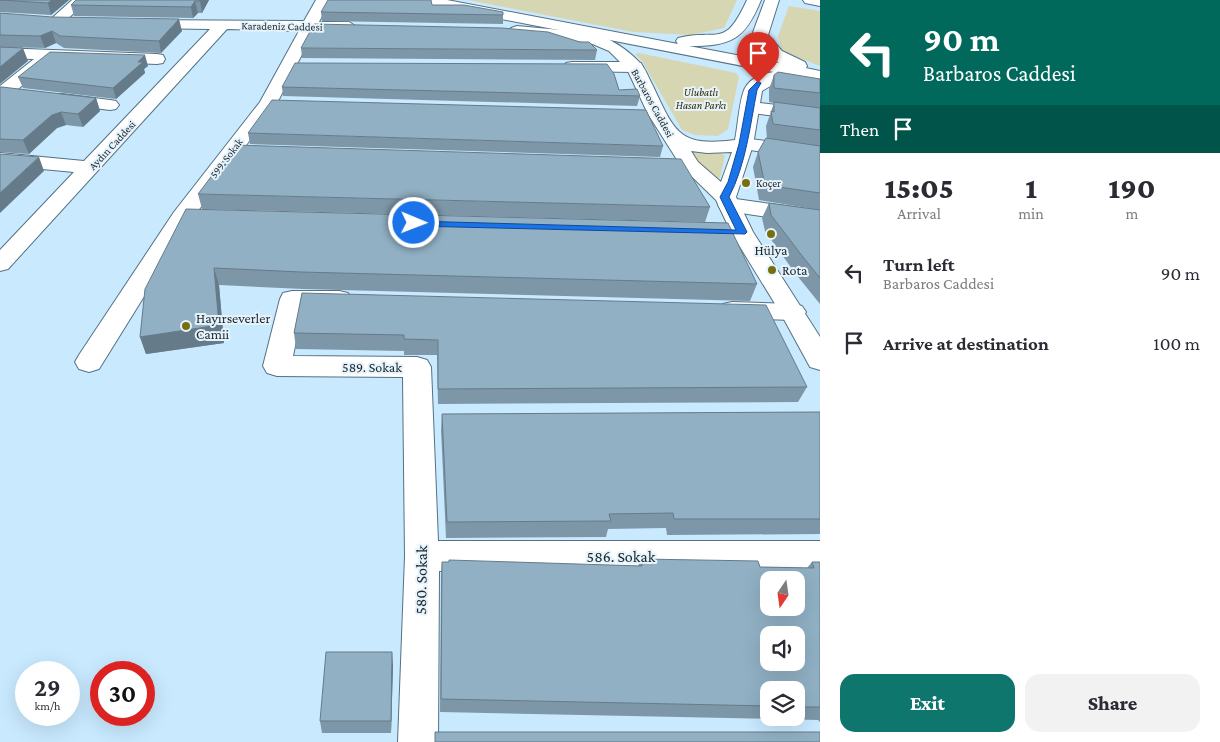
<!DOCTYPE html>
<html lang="en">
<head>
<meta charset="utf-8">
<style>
  :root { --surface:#fff; --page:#f2f2f3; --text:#2b2b33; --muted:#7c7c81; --accent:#0f766e }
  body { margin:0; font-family:"Crimson Pro",serif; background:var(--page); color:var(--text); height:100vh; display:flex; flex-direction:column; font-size:19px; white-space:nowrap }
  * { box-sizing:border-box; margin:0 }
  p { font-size:16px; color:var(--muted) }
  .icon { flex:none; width:28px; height:28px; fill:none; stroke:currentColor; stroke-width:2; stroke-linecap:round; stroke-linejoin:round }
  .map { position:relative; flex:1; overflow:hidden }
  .side { display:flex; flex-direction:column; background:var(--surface); width:400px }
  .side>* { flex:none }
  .guide { background:#00695c; color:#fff; overflow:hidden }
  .needle { width:32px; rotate:193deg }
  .tools { position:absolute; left:760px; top:571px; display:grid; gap:10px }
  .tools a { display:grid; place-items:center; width:45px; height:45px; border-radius:10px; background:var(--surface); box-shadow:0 5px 20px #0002; font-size:25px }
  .speed { position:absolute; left:15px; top:661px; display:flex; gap:10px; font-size:25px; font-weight:700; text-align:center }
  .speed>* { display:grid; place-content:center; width:65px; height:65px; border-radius:50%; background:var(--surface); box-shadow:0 5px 20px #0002; line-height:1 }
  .speed small { font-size:12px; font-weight:400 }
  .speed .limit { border:8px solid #d22; background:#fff; color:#111 }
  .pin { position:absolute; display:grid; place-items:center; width:42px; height:42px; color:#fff; margin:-51px -21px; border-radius:50% 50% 50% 0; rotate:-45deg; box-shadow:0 0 5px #0007 }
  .pin .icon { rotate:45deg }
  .me { position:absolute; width:55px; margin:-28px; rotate:91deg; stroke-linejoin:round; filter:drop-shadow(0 0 4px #0008) }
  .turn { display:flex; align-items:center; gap:18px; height:105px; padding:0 20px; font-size:22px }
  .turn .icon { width:65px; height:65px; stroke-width:2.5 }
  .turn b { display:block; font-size:35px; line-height:42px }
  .then { display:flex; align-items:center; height:48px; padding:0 20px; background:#0003; gap:10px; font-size:19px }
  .eta { display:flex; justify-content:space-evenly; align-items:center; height:85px; text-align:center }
  .eta b { font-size:30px; font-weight:800; line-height:35px }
  .button { display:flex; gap:10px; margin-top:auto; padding:10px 20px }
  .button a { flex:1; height:58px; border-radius:15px; background:var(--accent); color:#fff; font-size:20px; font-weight:800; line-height:58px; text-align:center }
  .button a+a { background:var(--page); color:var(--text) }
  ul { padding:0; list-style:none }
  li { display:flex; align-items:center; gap:15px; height:70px; padding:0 20px }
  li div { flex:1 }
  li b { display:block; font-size:19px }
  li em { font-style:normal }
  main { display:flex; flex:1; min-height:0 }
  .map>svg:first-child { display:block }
  .green { fill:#d7d6b2 }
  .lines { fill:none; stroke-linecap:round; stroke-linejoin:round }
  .street-casing { stroke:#547183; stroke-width:2 }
  .secondary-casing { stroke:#547183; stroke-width:2 }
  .primary-casing { stroke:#547183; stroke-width:2 }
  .highway-casing { stroke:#547183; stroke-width:2 }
  .street { fill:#fff; fill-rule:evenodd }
  .secondary { fill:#fff; fill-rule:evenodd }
  .primary { fill:#fff; fill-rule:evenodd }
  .highway { fill:#fff; fill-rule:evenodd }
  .wall { fill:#7d97a9; fill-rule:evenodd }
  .shaded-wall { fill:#667b89 }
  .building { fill:#91b0c4; stroke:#667b89; fill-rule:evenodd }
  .route { fill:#1a73e8; stroke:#114b97 }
  .poi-dot { fill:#756f0f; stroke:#e6f3fb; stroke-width:2 }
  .labels { text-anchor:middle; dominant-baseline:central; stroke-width:4; stroke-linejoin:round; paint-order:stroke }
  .far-street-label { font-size:11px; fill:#1b272f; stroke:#e6f3fb }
  .far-park-label { font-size:11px; font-style:italic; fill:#2f2c00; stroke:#e6f3fb }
  .far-poi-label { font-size:11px; fill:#1b272f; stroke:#e6f3fb; text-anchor:start }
  .poi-label { font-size:14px; fill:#1b272f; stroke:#e6f3fb; text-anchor:start }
  .street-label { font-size:14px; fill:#1b272f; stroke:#e6f3fb }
  .near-street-label { font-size:16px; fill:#1b272f; stroke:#e6f3fb }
</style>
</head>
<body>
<main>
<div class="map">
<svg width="820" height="742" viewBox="0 0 820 742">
  <rect width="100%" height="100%" fill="#c8e9fe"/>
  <path class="green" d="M468,0H737L724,28L691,35L633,32Z
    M789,6L820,11V66L782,51L778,36Z
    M639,53L736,73L739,77L728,129L718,136L695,135L682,130L642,61L635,54Z
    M695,152L721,153L725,156L720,178C707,179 698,163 691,153Z"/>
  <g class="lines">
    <defs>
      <path id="street" d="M72,0H88L61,25H51L48,22L51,19Z
        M316,0H330L319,22H349L357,27L349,32L314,31L277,103L192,219L99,369L89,372L79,369L75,362L79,355L174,212L260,102L299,31L227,29L8,269L0,271V250L74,172L0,165V153L84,161L210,29L142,28L137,26L134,23L137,20L304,21Z
        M517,26L593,33L601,38L593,43L511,34L509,31L511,28Z
        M0,48L157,54L163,55L165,59L163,63L157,64L53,60L6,99L0,100V86L34,59L0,58Z
        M572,62H635L641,63L643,67L641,71L635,72L566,71L564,67L566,63Z
        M62,94L110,100L116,101L119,105L116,109L110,110L56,103L53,99L56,95Z
        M751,102L820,110V122L745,112L742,108L745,104Z
        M743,138L820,148V160L736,148L733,144L736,140Z
        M729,198L820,211V225L721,210L718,205L721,200Z
        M292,291H339L348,293L351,299L348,305L339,307H303L293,356L417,357L427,360L431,367L438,541H820V571H439L438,742H398L405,556L403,377L277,376L267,373L263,366L280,299L283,293Z
        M732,302L793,304L802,306L806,312L802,318L793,320L732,318L723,316L719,310L723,304Z"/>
      <path id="secondary" d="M567,23C593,30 622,43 640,63C646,69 649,79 653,86C675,133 679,147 735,140C738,125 739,103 744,90C754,66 800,70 820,72V82H777L762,91L753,145L736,197L753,232L820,337V370L810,367L780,312L731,232L716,200L681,166L648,114L627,69L609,51L562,31L559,28L562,25ZM691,151L707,153L732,152L721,182L698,162Z"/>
      <path id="primary" d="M417,0H447L678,44L676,41L678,38C719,28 724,50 747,0H761C745,40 731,46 689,46L779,63L761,49L752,35L765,0H779L768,35L782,51L805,62L807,66L806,68L820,71V81L424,4Z"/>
      <path id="highway" d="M803,0H820V6L805,3Z"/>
    </defs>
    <use href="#street" class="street-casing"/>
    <use href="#secondary" class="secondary-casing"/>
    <use href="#primary" class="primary-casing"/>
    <use href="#highway" class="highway-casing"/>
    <use href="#street" class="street"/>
    <use href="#secondary" class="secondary"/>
    <use href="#primary" class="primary"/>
    <use href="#highway" class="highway"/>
  </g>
  <path class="wall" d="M0,0H69L51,15L0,12Z
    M209,0L202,13H198L193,18L74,16L71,5Z
    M432,5L503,15V24L322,21L321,12Z
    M0,13L182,31L161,53L64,48L56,43L45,48L0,47Z
    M301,48L597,50L595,60L302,58Z
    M148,66L144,69L145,73L116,99L23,88L18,77Z
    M774,75L820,79V210L759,200L753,167L758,152L767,139L766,126L774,103L769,102V89Z
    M0,87L96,98L100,111L83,127L66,125L57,128L29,154L0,152Z
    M282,87L619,90L640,96L637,106L283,96Z
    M248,133L663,146L660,157L250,144Z
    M198,194L710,207L705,222L202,209Z
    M769,203L820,210V304L795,273L765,231L762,218Z
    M186,209L757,284L750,301L303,289L219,285L224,343L146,354L140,337Z
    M302,293L807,387L798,402L438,404L437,355H404V351L296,349L294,333Z
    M820,412V534L667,535L666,528L608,529L606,537L446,538L441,430L442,414Z
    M641,559L760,567L807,568L812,562H820V722L818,720L440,712L441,577L442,562L638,566ZM769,690H796V718H769Z
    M393,665L391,733H322L320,721Z"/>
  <path class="shaded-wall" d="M52,0H69L51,15L48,3Z
    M200,0H209L202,13L200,1Z
    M195,1L198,13L193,18L191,7Z
    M179,19L182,31L161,53L159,41Z
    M52,31L56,43L45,48L40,36Z
    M23,48L28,61L0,84V67Z
    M145,55L148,66L144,69L145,73L116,99L113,88L138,62Z
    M96,98L100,111L83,127L78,114Z
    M61,112L66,125L57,128L29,154L23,140L52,115Z
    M39,157L44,171L0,213V193Z
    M214,268L219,285L224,343L146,354L140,337Z
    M392,652L393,665L391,733V721Z"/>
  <path class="building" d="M0,0H52L48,3Z
    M76,0H200V1H195L191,7L71,5Z
    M328,0H431L432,5H464L503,12V15L321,12Z
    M0,13L52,17L179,19L159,41L60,36L52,31L40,36L0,35Z
    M314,24L502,28L548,32L580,42H589L597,50L301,48Z
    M0,47L23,48L0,67Z
    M50,52L145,55L138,62H143L113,88L18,77Z
    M295,63L607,64L614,74L619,90L637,89L640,96L282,87Z
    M778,72L820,79V93L774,88V75Z
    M0,87H2L96,98L78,114L61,112L52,115L23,140L0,139Z
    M272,100L646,110L663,146L248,133Z
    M774,102L820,108V130L773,124L771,111L774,112Z
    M766,138L820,146V193L765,185L758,152Z
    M235,145L681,159L710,207L198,194Z
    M0,154L39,157L0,193Z
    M769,203L820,210V278L803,257L771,215Z
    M186,209L728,223L757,284L301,272L214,268L219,325L140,337L145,289Z
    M302,293L766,305L807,387L438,389V340L404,339V335L294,333Z
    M820,412V519H674L673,513L609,514L611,521L447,522L442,414Z
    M641,559L758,561L760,567L814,568L812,562H820V707H796V690H769V706L441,699L442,562H449V560L642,566ZM769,580H796V608H769ZM769,635H796V662H769Z
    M326,652H392L391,721H320Z
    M435,732H820V742H435Z"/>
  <path class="route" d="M758,81L761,83L757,90C750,126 746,164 729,197L747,232L745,234L414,226L409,223L414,221L736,230L720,197L728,182L739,144L749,90Z"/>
  <g class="poi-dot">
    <circle cx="746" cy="183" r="5"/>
    <circle cx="771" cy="234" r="5"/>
    <circle cx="772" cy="270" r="5"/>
    <circle cx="186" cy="326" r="5"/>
  </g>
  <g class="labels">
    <g class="far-street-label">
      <text transform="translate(282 26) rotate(1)">Karadeniz Caddesi</text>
      <text transform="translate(653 103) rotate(61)">Barbaros Caddesi</text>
      <text transform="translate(112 145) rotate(-47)">Aydın Caddesi</text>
      <text transform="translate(226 158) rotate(-53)">599. Sokak</text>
    </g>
    <g class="far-park-label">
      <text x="701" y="92">Ulubatlı<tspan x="701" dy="13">Hasan Parkı</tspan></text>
    </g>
    <g class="far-poi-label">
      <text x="756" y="183">Koçer</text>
    </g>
    <g class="poi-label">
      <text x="771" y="250" text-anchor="middle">Hülya</text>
      <text x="782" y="270">Rota</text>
      <text x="196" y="318">Hayırseverler<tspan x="196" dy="16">Camii</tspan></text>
    </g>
    <g class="street-label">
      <text x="372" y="367">589. Sokak</text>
    </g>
    <g class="near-street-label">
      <text x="621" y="556">586. Sokak</text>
      <text transform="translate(421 580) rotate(-89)">580. Sokak</text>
    </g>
  </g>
</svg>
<div class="tools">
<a><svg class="needle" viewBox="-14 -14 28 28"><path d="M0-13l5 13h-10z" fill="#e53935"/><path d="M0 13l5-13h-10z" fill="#7c7c81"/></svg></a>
<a><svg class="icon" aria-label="sound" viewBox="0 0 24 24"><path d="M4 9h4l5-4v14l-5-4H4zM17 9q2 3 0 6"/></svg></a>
<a><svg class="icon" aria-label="layers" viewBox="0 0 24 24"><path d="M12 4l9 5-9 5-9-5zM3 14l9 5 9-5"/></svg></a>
</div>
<div class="speed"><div>29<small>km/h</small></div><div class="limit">30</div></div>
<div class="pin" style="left:758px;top:83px;background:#d93025"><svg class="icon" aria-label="arrive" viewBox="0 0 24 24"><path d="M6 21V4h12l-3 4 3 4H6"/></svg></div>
<svg class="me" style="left:414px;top:223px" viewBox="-20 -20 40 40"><circle r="17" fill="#1a73e8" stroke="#fff" stroke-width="3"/><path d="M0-11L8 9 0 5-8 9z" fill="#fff"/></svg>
</div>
<section class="side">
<div class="guide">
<div class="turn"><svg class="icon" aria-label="left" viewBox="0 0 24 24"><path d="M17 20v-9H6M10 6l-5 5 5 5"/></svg><div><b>90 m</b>Barbaros Caddesi</div></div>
<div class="then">Then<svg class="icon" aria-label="arrive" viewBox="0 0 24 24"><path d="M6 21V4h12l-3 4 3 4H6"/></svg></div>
</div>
<div class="eta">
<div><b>15:05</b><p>Arrival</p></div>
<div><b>1</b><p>min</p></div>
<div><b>190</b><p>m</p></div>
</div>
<ul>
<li><svg class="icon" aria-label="left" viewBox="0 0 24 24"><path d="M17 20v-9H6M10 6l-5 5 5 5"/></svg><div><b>Turn left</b><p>Barbaros Caddesi</p></div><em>90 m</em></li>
<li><svg class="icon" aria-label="arrive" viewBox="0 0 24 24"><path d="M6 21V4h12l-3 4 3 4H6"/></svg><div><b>Arrive at destination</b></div><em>100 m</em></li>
</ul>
<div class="button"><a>Exit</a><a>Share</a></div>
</section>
</main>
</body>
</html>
